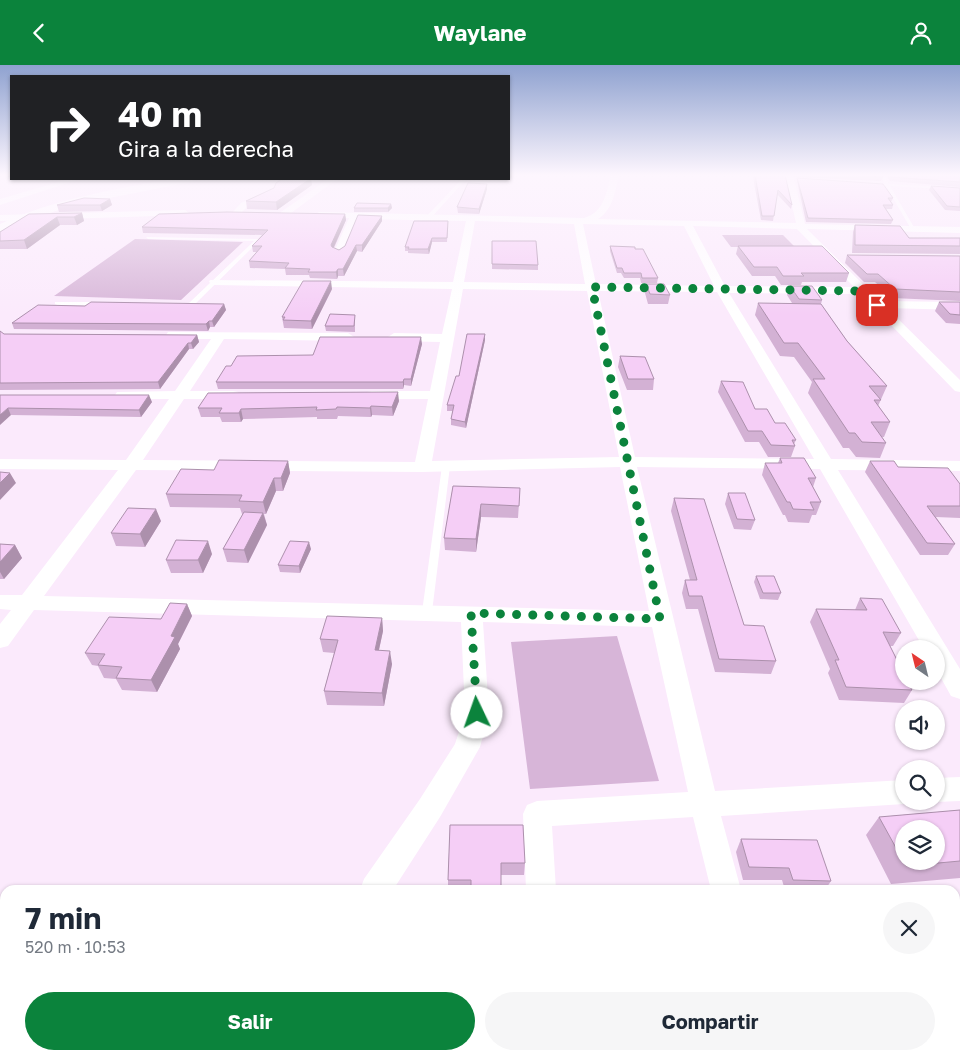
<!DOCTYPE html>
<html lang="es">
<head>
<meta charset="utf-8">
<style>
  :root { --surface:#fff; --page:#f6f6f7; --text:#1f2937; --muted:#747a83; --accent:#0b833c }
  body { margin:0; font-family:"Golos Text",sans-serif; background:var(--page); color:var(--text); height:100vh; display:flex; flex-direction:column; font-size:19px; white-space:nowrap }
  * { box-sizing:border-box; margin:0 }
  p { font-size:16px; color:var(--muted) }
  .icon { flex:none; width:28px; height:28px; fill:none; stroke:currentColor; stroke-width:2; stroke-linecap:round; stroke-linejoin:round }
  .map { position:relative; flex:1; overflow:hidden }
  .drawer { position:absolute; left:0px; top:820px; width:960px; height:175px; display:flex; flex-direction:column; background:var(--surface); border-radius:15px 15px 0 0; box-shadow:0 1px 4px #0004 }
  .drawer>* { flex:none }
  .guide { position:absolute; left:10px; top:10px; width:500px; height:105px; border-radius:0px; box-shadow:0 1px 4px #0004; background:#202124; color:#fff; overflow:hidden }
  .needle { width:32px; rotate:325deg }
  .tools { position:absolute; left:895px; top:575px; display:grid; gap:10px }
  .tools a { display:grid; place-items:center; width:50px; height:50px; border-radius:50%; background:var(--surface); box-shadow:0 1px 4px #0004; font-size:25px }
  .pin { position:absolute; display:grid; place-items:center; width:42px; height:42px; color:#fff; margin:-21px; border-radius:10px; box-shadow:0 2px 8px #0006 }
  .me { position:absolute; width:55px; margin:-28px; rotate:357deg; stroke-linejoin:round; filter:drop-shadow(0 0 4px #0008) }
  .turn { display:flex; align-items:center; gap:18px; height:105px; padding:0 25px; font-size:22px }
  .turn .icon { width:65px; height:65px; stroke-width:2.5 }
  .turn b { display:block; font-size:35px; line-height:42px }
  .round { display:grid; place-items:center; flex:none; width:52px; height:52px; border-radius:26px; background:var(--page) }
  .overview { display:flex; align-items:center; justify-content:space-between; height:85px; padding:0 25px }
  h1 { font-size:30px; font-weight:700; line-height:38px }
  .button { display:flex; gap:10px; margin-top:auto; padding:10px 25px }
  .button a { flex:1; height:58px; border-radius:30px; background:var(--accent); color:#fff; font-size:20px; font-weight:700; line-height:58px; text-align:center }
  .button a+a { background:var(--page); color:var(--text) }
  header { display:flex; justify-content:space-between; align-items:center; height:65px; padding:0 25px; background:var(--accent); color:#fff; font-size:22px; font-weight:700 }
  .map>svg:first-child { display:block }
  .green { fill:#d7b5d8 }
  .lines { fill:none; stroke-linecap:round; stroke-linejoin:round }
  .lane { fill:#fff; fill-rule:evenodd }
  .street { fill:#fff; fill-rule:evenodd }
  .secondary { fill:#fff; fill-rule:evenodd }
  .wall { fill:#d3b1d4 }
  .shaded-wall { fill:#ac90ac }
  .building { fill:#f5cef6; stroke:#ac90ac; fill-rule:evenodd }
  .route { stroke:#0b833c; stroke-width:9; stroke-dasharray:0 16.2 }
</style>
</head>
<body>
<header><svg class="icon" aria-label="back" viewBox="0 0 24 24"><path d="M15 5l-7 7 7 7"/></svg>Waylane<svg class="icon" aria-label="person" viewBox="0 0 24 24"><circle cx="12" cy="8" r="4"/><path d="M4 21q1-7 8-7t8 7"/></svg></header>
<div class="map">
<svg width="960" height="995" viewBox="0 0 960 995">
  <rect width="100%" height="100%" fill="#fbeafc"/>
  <path class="green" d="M722,170H783L795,182H731Z
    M135,174L243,177L181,235L54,231Z
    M617,571L659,716L530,724L511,577Z"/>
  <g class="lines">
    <path class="lane" d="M880,110H884L889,119L960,123V125L890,121L915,164L913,165L911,164L886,121L869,119H885Z
      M462,114H466L430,154H426V152Z
      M146,172L258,174L260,175L192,242H178V240L188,239L254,176L148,174Z
      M55,237H101L104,239L101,241L57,240L55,239Z
      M446,398L450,401L432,547L431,550H423L422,547L442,401Z"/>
    <path class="street" d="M611,110H619C615,126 613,145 598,154L796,158L785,110H793L805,159L960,162V168L807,164L880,236L960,237V245L887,243L960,315V327L955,326L861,229L729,228L831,394L960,396V406L838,405L960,604V634L951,631L936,604V584H924L820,404L637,402L715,726L904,715V736H912L904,739L721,751L741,825H711L693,752L552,761L556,825H526L523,749L527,740L537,736L688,727L652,562L483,557L489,648L480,682L440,752L393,825H360L364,814L420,734L455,679L465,648L461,557L34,545L8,581L0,583V559L11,545L0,544V530H22L118,405L0,404V394L126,395L169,334H122L117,333L115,330L117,327L175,326L211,274H172L168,273L166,270L168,267L348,268L354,272L348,276L224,274L190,326H233L238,327L240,330L238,333L233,334H184L143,395L415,397L428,334H372L367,333L365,330L367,327L372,326H430L440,277L394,276L388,272L394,268L442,269L452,224L214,220L209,217L210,215L453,217L466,156L357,154L344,187L339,190L334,187L349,153H319L315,150L319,147L584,153C604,147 606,129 611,110ZM475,156L574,159L585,219L464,217ZM583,159L684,161L714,221L596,219ZM693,161L797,164L854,222L725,221ZM463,224L587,226L619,392L432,396ZM598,226L717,227L814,394L635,392ZM620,402L649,546L44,531L136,405L422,407Z
      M69,114H80L0,140V134Z
      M328,114H337L287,151H281V147Z
      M268,126L275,128L247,142L239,150L232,148L241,138Z
      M185,145L189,148L188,150L0,156V150Z
      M960,712V736L936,737L933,736H936V713Z
      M291,990H327L326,995H290Z
      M533,990H569V995H533Z
      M751,990H787L788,995H752Z"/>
    <path class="secondary" d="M173,114H196L191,117L73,140L50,148L0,168V159C55,134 114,124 173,114Z"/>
  </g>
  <path class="wall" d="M753,110H785L792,140L791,144L777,129L773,156L761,155L754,118Z
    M795,110H882L883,112L881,116L796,112Z
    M886,110H960V122L890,116Z
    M797,113L893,133L891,137L893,140L892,144H886L893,155L891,159L806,157L797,116Z
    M282,114H311L312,120L277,145L247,144L246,136L274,123Z
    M487,119V124L479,149L458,148L457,142Z
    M931,121L960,123V146L945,145L929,125Z
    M110,134L112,140L102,146L59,147L57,140Z
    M391,139L392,143L388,147H354V143Z
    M82,148L84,156L77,160H60L27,184H0V167L29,149Z
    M345,149L346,155L334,183L339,185L345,181L382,151V156L362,187L357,186L344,211H338L337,214L310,213L309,210H286L285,204L250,203L249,196L257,187H253L252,181L262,170L143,168L142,162Z
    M448,156L447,177H432L429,189L408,188V186H405V182Z
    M855,160L909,173H960V189L852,188L853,167Z
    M492,176L538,200V205L492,204Z
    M610,181L635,184L658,213L657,218H641L640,213H624L621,208H617L610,186Z
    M738,181L849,208L846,217H802L801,220H781L775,211H752L736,189Z
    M847,190L960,191V236L892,233L875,217H864L845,198Z
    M646,219L670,230L668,239H648L645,228Z
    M790,221L822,235L821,239L847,276L887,321L878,341L890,357L884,372H882L886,378L880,393L856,392L849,383H843L808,328L812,317L794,292L780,291L755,250L758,238H792L787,230Z
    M332,224L312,264L284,263L282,252Z
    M939,237H960V259L946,258L935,246Z
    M224,239L226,245L214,262H210L208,266L14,264L12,258L85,241Z
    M355,255V267L326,266L325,261Z
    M0,266L4,269L197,270L199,277L193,284H189L160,324L0,325Z
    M485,275L466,363L451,360V354L453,346H447V340L459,311Z
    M422,279L411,321L404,320L403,324H218L216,317L231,301L313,290Z
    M620,291L654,314L653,325H627L618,302Z
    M721,316L755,344L775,358L796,375L794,379L795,381L791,392H768L759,377H745L718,327Z
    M0,330L152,337L141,352L11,350Z
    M399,336L393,351L372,350L371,352L338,351L337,354H317V352L243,354L241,357H222L220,352H201L198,343Z
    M780,393L816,413L813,422L821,437L816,450H812L809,458L788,457L785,450H783L762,410L765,398H778Z
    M288,396L290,408L283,426H276L266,449H264L267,460L248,498L227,497L223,484L243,449H242L240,443L170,442L166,429L214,405Z
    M870,396L898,402L960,419V453L936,452L955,479L948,490H920L865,407Z
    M453,421L520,423L518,453L481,452L476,487L445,485L444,473Z
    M728,428L755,455L751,465L734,464L725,439Z
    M674,433L744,560L776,596L771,609L715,607L698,544H686L682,528L685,515H690L671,446Z
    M161,456L145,482L116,481L111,468Z
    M0,479L15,480L22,493L4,514H0Z
    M311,484L300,508L280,507L278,500Z
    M212,489L203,508H171L166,495Z
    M756,511L781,528L778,535L760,534L754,517Z
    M860,533L901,568L893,581H890L912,625L904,638L839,635L828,608L830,604L810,557L816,544L855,545Z
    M187,539L192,551L178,579L180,584L157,627L122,625L116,614L104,613L98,601L92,600L85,588L161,554Z
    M382,553L383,566L379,585L392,599L384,641L327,640L324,626L334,588L323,587L320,574Z
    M960,745V813L891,819L866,770L879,752Z
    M450,760L525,798L524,810H501V825H448V815Z
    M741,774L831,816L825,825H785L782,815H743L736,787Z
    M955,849H960V911L957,903H955Z"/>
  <path class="shaded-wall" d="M310,114H311L312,120L277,145L276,137Z
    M487,119V124L479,149V144Z
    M110,134L112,140L102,146L100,140Z
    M391,139L392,143L388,147V143Z
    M82,148L84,156L77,160L74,152Z
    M345,149L346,155L332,186L331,180Z
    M382,151V156L362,187V180Z
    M57,152L60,160L27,184L24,175Z
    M432,173V177L429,189L428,184Z
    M356,180L357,186L344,211L343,204Z
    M338,204V211L337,214L336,207Z
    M331,216L332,224L312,264L311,256Z
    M224,239L226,245L214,262L212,256Z
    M209,256L210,262L208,266L206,259Z
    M485,269V275L466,363L465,357Z
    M197,270L199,277L193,284L191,278Z
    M421,272L422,279L411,321V314Z
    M188,278L189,284L160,324L158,317Z
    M404,314V320L403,324V317Z
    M398,327L399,336L393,351L392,342Z
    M149,330L152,337L141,352L139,345Z
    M371,341L372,350L371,352L370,343Z
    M8,343L11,350L0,360V350Z
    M241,344L243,354L241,357L239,348Z
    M288,396L290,408L283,426L281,413Z
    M10,408L16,418L0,435V418Z
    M274,413L276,426L266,449L263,437Z
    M481,439V452L476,487V474Z
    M156,444L161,456L145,482L140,469Z
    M263,448L267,460L248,498L244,485Z
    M208,476L212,489L203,508L198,495Z
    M309,477L311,484L300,508L299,501Z
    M15,480L22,493L4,514L0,507V497Z
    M187,539L192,551L178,579L180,584L157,627L151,615L171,571Z
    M382,553L383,566L376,598L375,585Z
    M390,586L392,599L384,641L382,628Z"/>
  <path class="building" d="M755,110H785L792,140L778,125L774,151H762Z
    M847,110H882L883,112Z
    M890,110H960V117L891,112Z
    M797,113L883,119L893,133H888L893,140H883L893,155L808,153Z
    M282,114H310L276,137L246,136L274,123L276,118Z
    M468,118L487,119L479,144L457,142Z
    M931,121L960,123V142L947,141Z
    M84,133L110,134L100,140H57Z
    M357,138L391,139L388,143H354Z
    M227,147L345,149L331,180L332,182L339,185L345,181L358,150L382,151L362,180H356L343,204H338L336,207H308L310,204L285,203L289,198L249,196L262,181H252L268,165L142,162L159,149Z
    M82,148L74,152H57L24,175L0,176V167L29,149Z
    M414,156H448L447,173H432L428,184H408L409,182H405Z
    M855,160L900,161L909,173H960V181L855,180Z
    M492,176H536L538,200L492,199Z
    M610,181L635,182V184H643L658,213H642L641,208H624L622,203H617Z
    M738,181H822L849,208H801L804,211H783L777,202H754Z
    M847,190L960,191V227L895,224L878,209H867Z
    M303,216H331L311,256L283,255L285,252H282Z
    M646,219H664L670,230L650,229Z
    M790,221H812L822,235L799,234Z
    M91,237L224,239L212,256H209L206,259L12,258L38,240L85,241Z
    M939,237H960V250L950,249Z
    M758,238L821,239L847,276L887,321H869L881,335H874L890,357H871L886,378L862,377L855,368H849L813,314H825L798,278H784Z
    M330,249L355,250L354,261H325Z
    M0,266L4,269L197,270L191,278H188L158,317L0,318Z
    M467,269H485L465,357L451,354L454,340H447L456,311H459Z
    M320,272H421L411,314H404L403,317H216L226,301H231L237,291L313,290Z
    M620,291L645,292L654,314H628Z
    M721,316L743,317L755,344H767L775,358H785L796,375H792L795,381L771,380L762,366H748Z
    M398,327L392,342L371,341L370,343L337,342L336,344L316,345L317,342L241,344L239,348H219L222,343H198L208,328Z
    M0,330H149L139,345L8,343L0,350Z
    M780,393H804L816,413H808L821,437H810L814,445L793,444L790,437H787L765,398H782Z
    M219,395L288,396L281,413H274L263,437L239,436L242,430L166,429L181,404L214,405Z
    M870,396H894L898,402L948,403L960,419V441H927L955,479L927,478Z
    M0,407L10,408L0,418Z
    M453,421L520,423L519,441L481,439L476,474L444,473Z
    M728,428H745L755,455L737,454Z
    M674,433L704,434L744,560L764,561L776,596L719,594L702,531H689L685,515H697Z
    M128,443L156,444L140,469L111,468Z
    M244,447L263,448L244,485L223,484Z
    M176,475L208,476L198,495H166Z
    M290,476L309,477L299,501L278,500Z
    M0,479L15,480L0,497Z
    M756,511H774L781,528H763Z
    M860,533L882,534L901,568L883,567L904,609V616H907L912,625L846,622L835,595H839L816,544L867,545Z
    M170,538L187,539L171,571L175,572L151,615L116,613L122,602L98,600L105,589L85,588L109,552L161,554Z
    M327,551L382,553L375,585L390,586L382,628L324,626L338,575L320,574Z
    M960,745V796L906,801L879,752ZM904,764H936V796H904Z
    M450,760H523L525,798H501V825H471V815H448Z
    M741,774L817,775L831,816L793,815L789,803L749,802Z
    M955,849H960V882L955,871Z
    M423,990H468V995H494H423Z"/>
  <linearGradient id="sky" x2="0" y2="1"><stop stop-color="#8fa2d0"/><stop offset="0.44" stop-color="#fdf6fe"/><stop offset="1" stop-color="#fdf6fe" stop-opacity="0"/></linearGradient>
  <rect width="960" height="250" fill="url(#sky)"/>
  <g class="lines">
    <path class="route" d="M477,648L471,548L660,554L592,222L863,226L877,240"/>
  </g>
</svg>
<div class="tools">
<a><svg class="needle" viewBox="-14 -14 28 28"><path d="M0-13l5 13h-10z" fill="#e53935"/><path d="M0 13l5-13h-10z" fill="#747a83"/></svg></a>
<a><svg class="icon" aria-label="sound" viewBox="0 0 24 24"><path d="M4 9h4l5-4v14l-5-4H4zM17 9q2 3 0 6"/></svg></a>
<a><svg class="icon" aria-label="search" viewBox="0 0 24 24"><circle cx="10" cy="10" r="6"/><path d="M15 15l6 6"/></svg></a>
<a><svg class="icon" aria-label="layers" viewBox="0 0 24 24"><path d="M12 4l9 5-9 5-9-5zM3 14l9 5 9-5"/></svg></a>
</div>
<div class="pin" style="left:877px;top:240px;background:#d93025"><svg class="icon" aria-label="arrive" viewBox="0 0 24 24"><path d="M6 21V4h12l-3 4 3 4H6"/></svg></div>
<svg class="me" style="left:477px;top:648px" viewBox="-20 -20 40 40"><circle r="19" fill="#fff"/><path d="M0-13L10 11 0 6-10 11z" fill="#0b833c"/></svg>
<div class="guide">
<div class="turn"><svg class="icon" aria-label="right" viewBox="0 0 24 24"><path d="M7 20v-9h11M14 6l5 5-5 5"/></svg><div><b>40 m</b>Gira a la derecha</div></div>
</div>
<section class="drawer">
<div class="overview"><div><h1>7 min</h1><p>520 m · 10:53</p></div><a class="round"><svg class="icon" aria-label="close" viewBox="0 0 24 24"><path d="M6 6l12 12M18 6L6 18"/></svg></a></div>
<div class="button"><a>Salir</a><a>Compartir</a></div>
</section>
</div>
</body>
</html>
